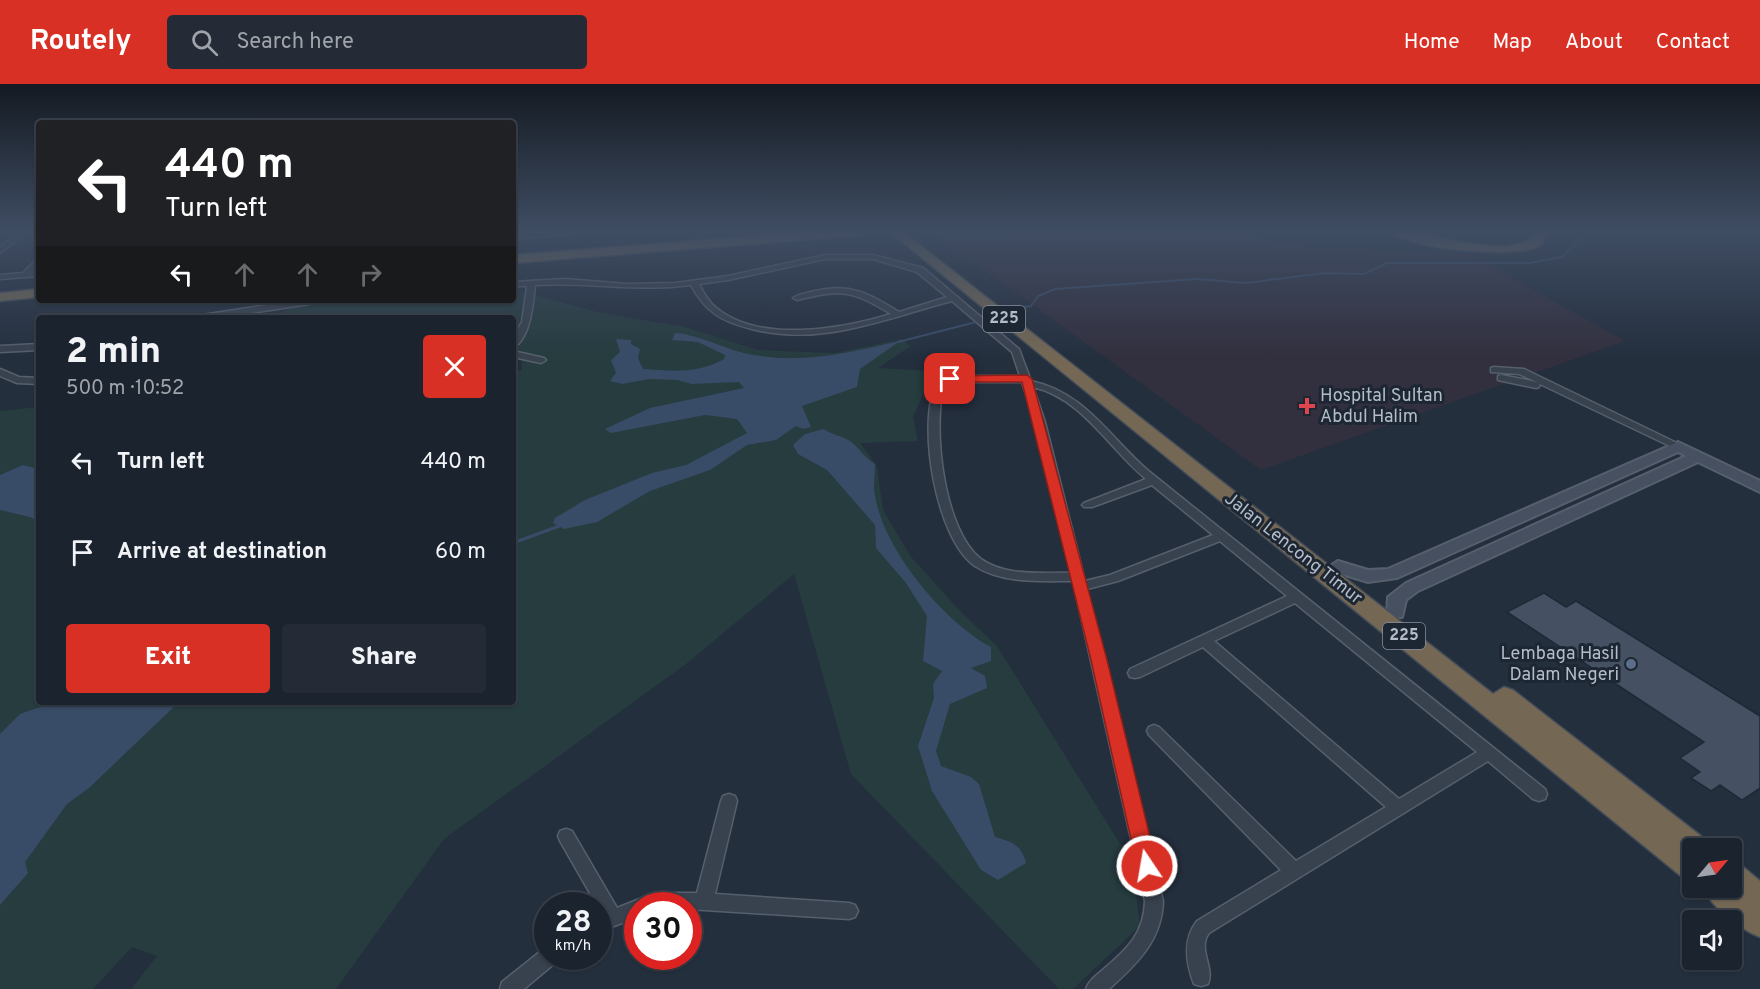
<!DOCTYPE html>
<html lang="en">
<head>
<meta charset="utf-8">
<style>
  :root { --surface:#1b232e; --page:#242b36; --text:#f1f3f6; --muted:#a0a4aa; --line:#39404a; --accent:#d93025 }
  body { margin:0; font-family:Overpass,sans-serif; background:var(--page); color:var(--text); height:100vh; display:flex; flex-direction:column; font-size:22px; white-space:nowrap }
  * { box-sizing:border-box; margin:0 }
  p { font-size:20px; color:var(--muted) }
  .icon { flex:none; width:33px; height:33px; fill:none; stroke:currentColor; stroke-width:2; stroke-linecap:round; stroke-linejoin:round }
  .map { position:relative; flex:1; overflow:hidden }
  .side { position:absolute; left:36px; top:231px; width:480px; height:390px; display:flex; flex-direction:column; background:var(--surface); border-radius:6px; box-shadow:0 2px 4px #0004,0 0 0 2px var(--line) }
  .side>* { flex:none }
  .banner { position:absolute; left:36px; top:36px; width:480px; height:183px; border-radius:6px; box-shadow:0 2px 4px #0004,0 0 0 2px var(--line); background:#202124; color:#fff; overflow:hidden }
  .needle { width:39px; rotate:61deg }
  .tools { position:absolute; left:1682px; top:754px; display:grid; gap:12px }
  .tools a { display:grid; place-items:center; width:60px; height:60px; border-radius:6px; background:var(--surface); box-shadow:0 2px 4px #0004,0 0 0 2px var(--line); font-size:30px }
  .speed { position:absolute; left:534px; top:808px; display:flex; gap:12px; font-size:30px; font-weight:700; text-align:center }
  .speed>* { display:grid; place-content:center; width:78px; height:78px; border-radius:50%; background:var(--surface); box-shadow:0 2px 4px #0004,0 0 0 2px var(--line); line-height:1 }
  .speed small { font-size:15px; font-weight:400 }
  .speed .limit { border:9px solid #d22; background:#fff; color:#111 }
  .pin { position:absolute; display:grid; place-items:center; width:51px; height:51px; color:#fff; margin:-26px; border-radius:12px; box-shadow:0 3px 9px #0006 }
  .me { position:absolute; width:66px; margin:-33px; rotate:348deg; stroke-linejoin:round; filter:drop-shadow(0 0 4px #0008) }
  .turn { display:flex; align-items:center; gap:21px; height:126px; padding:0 30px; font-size:27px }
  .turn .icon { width:78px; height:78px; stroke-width:2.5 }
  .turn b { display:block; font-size:42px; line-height:51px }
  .lanes { display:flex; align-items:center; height:57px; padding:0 30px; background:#0003; justify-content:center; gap:30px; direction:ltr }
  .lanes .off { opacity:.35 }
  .round { display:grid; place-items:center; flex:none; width:63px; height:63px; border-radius:6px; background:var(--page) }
  .headline { display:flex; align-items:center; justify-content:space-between; height:102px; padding:0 30px }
  h1 { font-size:36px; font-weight:800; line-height:45px }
  .action { display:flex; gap:12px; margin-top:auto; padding:12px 30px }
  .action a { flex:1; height:69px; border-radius:6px; background:var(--accent); color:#fff; font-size:24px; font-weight:800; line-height:69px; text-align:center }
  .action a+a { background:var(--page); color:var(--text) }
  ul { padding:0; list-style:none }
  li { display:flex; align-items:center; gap:18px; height:90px; padding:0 30px }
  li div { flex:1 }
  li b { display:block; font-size:22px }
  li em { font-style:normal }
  header { display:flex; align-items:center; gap:36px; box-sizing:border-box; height:84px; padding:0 30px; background:var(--accent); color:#fff }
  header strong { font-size:28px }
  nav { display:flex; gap:33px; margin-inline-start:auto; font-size:21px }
  .search { width:420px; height:54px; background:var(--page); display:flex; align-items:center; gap:15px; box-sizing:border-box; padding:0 21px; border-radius:6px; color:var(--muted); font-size:22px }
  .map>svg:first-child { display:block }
  .medical { fill:#32303f }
  .green { fill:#263c3f }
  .water { fill:#394c67 }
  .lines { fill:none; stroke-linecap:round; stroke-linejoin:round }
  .stream-far1 { stroke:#394c67; stroke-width:2 }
  .stream { stroke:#394c67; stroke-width:3 }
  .building { fill:#455162; stroke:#1f2835; stroke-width:1.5 }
  .street-casing { stroke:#565f6c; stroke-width:3 }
  .secondary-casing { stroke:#565f6c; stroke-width:4 }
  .highway-casing { stroke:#434c59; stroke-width:3 }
  .street { fill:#38414e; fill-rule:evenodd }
  .secondary { fill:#465061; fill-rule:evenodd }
  .highway { fill:#746855; fill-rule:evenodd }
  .route { fill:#d93025; stroke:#8d1f18; stroke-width:1.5 }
  .health-dot { fill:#e0444e; stroke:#1d2633; stroke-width:2 }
  .service-dot { fill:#5c6f8a; stroke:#1d2633; stroke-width:2 }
  .labels { text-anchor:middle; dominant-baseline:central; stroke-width:6; stroke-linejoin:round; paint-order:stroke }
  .shield { fill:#1d2633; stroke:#878f9c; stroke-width:1.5 }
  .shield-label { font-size:16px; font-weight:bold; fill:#b4bcc9 }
  .poi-label { font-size:18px; fill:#b4bcc9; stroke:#1d2633; text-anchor:start }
  .street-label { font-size:18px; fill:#b4bcc9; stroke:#1d2633 }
</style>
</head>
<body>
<header>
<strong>Routely</strong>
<div class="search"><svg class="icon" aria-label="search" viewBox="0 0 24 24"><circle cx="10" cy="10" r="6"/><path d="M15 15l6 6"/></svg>Search here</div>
<nav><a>Home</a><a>Map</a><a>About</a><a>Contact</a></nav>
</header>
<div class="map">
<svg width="1760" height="905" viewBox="0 0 1760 905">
  <rect width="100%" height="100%" fill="#242f3e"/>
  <path class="medical" d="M1037,147H1214L1307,163L1469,170L1625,257L1261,386L936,151Z"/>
  <path class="green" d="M513,205L601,229L685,243L758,266L835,269L902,255L911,262L878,284L934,287L913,333L918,357L860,359L877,382L883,426L911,473L960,527L997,562L1132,779L1140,842L1073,905H1059L851,690L794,490L686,580L444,755L336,905H131L157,872L132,863L93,905H0V327L39,323V618H513V288L522,286L521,267H513V234H270L293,223L361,216H513Z"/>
  <path class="water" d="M675,249C702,251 727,267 754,271C803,280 852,268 900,257L860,285L857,303L802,322L811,343L803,345L796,342L776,356L747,361L710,386L650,407L597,438L564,445L553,439L555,434L585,416L652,389L686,381L747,349L737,335L705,331L611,349L605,345L650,324L744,304L739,298L692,300L677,296L649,295L622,300L610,297L616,289L611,276L620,268L616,255L631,256V260L640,265L638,274L643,285C672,287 698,290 724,275L725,271L698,258L672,256Z
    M824,345C832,351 842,352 850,357C859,363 863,373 875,380C875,390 873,402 875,412C884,466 944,538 991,563V577L971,584L985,592L987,604L950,620L936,667L941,682L971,693L979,700L995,753C1012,758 1021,760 1026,779L998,796L981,786L932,707L918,662L934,614L933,600L942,587L923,577L927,532L906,499L876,464L875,441L827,386L798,370L793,361L805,350Z
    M23,381L39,385V438L30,433L0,426V391Z
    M55,618H179L89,704L67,720L25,778L28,789L0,821V650L20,630Z"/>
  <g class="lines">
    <path class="stream-far1" d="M1024,223L1031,222L1038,212L1055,205L1197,195L1246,199L1324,189L1364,190L1387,179H1530L1562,173L1590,147
      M898,258L976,238"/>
    <path class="stream" d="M513,459L562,441"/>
  </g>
  <path class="building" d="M1544,509L1566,523L1576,517L1760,632V704L1742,716L1720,701L1711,707L1691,694L1700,688L1680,674L1704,658L1507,528Z"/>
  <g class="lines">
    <defs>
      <path id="street" d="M21,147H29L0,169V163Z
        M563,147H589L585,149L513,155V151Z
        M825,171H873L923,184L1019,265L1031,297C1087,309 1110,355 1151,389C1282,494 1413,600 1545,705L1547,710L1545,715L1539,717L1533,715L1488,677L1209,849C1197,865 1215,883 1208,900L1201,902L1194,900C1186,879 1182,856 1197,837L1281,786L1149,651L1147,647L1149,643L1154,641L1159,643L1296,777L1386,723L1203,563L1140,593L1135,594L1130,593L1128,589L1130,585L1287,512L1220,457L1118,497L1087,505L1163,817C1162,856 1137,880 1109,905H1086C1089,896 1097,891 1105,884C1128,864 1144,849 1145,817L1073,497C1040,497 1003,500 975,482C936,456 916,338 937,298L954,292H1020L1012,268L952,217C886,234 822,263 752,245C723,238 706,229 691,201C639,208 587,198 535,201C533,219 531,254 513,264V253L522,238L527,202H513V198L565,195L627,200L675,199L728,192ZM825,175H873L917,188L947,213L899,228C869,209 850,199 815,207C807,209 799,210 793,214L797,216C841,205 852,206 891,230C842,245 758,260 715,223C708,217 703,208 699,200L728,196ZM955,298H1022L1035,338L1071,489C1042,488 1006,493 981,475C944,447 932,344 944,302ZM1033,303C1082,314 1109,365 1146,395L1084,419L1082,421L1084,423H1092L1152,401L1213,451L1110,491L1085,497L1045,338ZM1295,519L1477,668L1399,715L1214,557Z
        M36,176H39V182L33,188H39V192L0,195V191L23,189Z
        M300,216H320L316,219L218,234H198L202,231Z
        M39,260V266L0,268V262Z
        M513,267L544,274L546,276L541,279L513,273Z
        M1494,283L1524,285L1683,362L1682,364H1674L1540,300L1539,303L1536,304L1498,296V292L1501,291L1537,298L1519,290L1491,288V284Z
        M0,285L19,293L39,294V300L17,299L0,292Z
        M729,710L735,712L737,717L715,810L849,819L855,821L858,827L855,833L849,835L688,825V822H638V833L598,848V831L602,830L560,757L558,752L560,747L566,745L572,747L617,824L642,814L663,809H697L721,717L723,712Z
        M548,864V873H557L555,879L524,905H500L502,898L541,867Z"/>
      <path id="secondary" d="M1678,358L1760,397V408L1698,378L1418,507L1406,516L1402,533H1390L1387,529L1388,513L1406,499L1686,372L1678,368L1397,494L1368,498L1332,487L1329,483L1338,477L1368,486L1388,485Z"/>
      <path id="highway" d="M821,147H870L864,151L513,179V171Z
        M889,147H902L1493,610L1504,603L1513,606L1706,756L1711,765H1692V796L1681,792Z
        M1389,147C1426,144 1513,183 1538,147H1550C1547,152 1544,159 1539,162C1516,175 1407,165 1389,147Z
        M39,205V213L0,217V209Z
        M1731,778L1742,782L1760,797V853C1740,845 1712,824 1703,804H1731Z"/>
    </defs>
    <use href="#street" class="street-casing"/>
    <use href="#secondary" class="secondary-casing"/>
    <use href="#highway" class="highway-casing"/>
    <use href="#street" class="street"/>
    <use href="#secondary" class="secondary"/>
    <use href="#highway" class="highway"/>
  </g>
  <linearGradient id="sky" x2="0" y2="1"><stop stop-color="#141a22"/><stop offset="0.54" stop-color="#3f4d63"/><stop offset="1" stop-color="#3f4d63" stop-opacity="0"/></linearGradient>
  <rect width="1760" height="273" fill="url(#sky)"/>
  <path class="route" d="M1027,291L1032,295L1107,576L1157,782L1154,788L1147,790L1140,788L1137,782L1091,576L1022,298H950L944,295L950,292Z"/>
  <path class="health-dot" d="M1304 313h6v6h6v6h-6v6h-6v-6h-6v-6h6z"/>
  <circle class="service-dot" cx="1631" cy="580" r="6"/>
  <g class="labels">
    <g class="shield">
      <rect x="983" y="222" width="42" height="26" rx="4.5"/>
      <rect x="1383" y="539" width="42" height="26" rx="4.5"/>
    </g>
    <g class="shield-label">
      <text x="1004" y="235">225</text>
      <text x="1404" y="552">225</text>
    </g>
    <g class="poi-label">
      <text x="1320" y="312">Hospital Sultan<tspan x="1320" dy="21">Abdul Halim</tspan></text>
      <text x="1619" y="570" text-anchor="end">Lembaga Hasil<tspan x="1619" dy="21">Dalam Negeri</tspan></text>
    </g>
    <g class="street-label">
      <text transform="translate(1293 465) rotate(38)">Jalan Lencong Timur</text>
    </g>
  </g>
</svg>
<div class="tools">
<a><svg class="needle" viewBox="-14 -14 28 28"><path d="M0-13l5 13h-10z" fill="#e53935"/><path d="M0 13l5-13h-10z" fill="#a0a4aa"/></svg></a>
<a><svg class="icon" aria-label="sound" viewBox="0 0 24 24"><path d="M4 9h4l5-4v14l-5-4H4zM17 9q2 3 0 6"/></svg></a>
</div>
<div class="speed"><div>28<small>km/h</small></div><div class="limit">30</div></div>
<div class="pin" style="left:950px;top:295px;background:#d93025"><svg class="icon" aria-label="arrive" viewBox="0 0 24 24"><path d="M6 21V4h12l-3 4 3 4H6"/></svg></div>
<svg class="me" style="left:1147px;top:782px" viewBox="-20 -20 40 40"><circle r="17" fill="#d93025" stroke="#fff" stroke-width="3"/><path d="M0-11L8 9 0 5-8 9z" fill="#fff"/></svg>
<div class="banner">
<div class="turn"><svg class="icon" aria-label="left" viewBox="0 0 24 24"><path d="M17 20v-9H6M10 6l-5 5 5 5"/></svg><div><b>440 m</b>Turn left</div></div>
<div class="lanes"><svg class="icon" aria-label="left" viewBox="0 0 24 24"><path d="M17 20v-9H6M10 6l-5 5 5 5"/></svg><svg class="icon off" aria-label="ahead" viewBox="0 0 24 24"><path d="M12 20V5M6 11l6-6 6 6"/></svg><svg class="icon off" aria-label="ahead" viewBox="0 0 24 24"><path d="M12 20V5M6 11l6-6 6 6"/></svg><svg class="icon off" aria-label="right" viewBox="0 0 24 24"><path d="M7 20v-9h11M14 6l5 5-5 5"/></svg></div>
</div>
<section class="side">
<div class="headline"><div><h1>2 min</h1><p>500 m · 10:52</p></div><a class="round" style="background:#d93025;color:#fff"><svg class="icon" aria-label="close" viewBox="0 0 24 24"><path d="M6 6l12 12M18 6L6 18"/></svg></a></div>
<ul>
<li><svg class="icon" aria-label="left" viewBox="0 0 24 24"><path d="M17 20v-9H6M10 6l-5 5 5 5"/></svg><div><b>Turn left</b></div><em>440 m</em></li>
<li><svg class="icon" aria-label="arrive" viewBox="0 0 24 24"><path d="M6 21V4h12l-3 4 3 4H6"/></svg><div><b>Arrive at destination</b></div><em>60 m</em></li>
</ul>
<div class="action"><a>Exit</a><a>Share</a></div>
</section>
</div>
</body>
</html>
